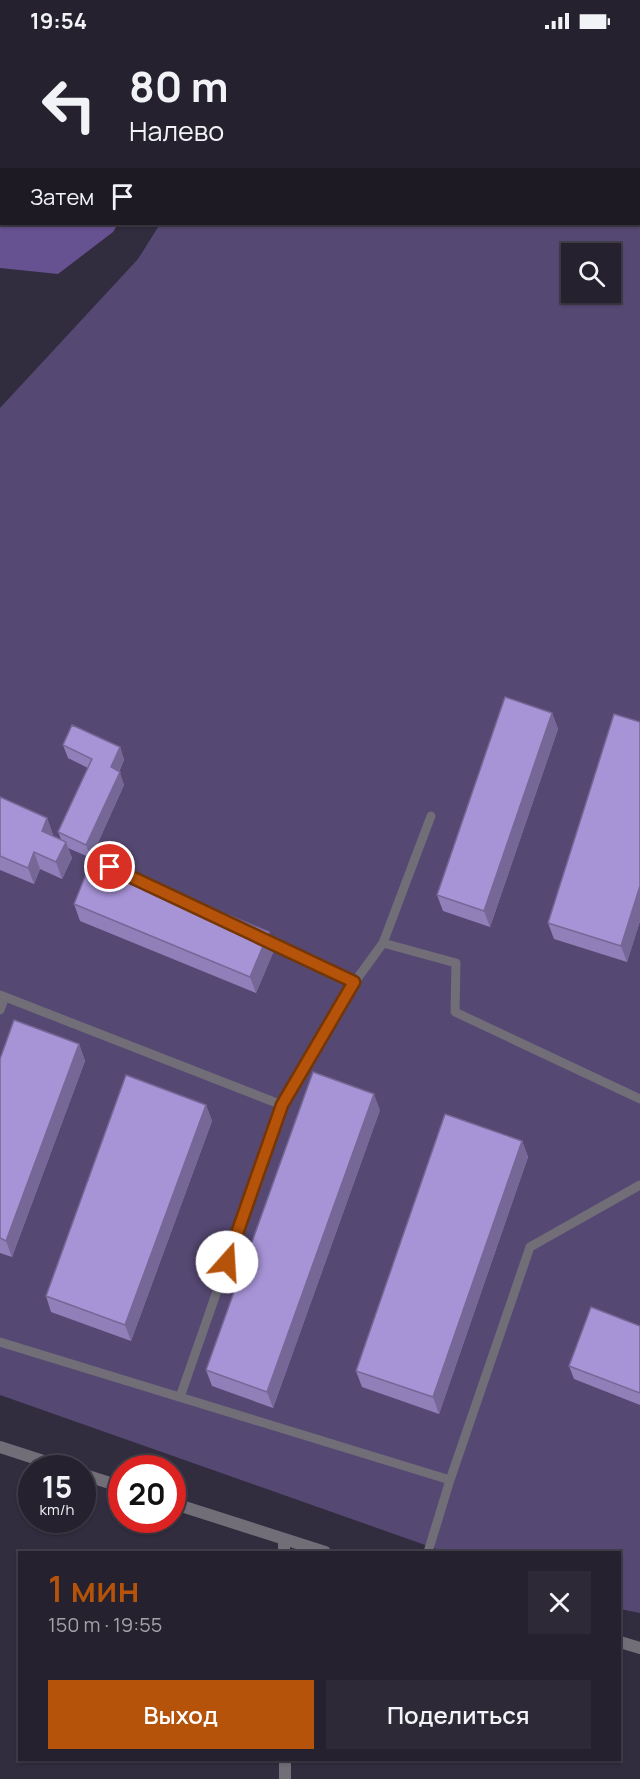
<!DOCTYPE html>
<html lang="ru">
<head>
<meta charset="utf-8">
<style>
  :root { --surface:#25212e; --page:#2d2936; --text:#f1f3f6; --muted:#a3a3aa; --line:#423e4a; --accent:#b45309 }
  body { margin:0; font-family:Manrope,sans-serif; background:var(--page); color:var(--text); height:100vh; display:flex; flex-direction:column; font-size:22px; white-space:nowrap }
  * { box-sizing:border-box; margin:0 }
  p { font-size:20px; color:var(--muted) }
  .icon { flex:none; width:33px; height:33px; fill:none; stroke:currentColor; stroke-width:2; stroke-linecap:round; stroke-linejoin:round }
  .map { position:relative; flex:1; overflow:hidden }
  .side { position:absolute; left:18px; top:1509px; width:603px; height:210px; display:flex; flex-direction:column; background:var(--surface); border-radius:0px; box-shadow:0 2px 4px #0004,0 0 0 2px var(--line) }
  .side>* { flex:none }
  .top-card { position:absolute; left:0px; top:0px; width:640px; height:183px; box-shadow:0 2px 4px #0004,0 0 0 2px var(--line); background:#25212e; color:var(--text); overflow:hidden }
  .controls { position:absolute; left:561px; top:201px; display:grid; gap:12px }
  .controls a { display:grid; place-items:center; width:60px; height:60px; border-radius:0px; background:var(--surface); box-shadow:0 2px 4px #0004,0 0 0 2px var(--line); font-size:30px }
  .speed { position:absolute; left:18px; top:1413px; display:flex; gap:12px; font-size:30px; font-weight:700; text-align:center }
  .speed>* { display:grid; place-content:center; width:78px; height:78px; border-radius:50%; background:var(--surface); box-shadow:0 2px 4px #0004,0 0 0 2px var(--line); line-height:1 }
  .speed small { font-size:15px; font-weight:400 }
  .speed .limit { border:9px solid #d22; background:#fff; color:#111 }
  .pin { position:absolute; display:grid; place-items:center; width:51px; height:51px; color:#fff; margin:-26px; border:3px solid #fff; border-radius:50%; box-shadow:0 2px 6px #0007 }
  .me { position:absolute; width:66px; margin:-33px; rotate:19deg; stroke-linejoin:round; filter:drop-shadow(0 0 4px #0008) }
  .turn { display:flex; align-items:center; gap:21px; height:126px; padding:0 30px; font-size:27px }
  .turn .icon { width:78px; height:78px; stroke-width:2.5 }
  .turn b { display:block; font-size:42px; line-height:51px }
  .then { display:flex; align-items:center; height:57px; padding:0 30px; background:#0003; gap:12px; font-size:22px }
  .round { display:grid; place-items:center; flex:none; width:63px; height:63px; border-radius:0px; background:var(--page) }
  .headline { display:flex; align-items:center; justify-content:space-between; height:102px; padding:0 30px }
  h1 { font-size:36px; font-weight:600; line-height:45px; color:var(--accent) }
  .action { display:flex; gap:12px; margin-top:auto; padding:12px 30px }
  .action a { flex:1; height:69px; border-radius:0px; background:var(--accent); color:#fff; font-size:24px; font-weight:600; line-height:69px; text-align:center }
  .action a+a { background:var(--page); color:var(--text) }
  .status { display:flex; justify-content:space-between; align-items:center; height:42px; padding:0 30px; background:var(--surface); direction:ltr }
  .status svg { height:16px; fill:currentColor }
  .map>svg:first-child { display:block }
  .green { fill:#554872; fill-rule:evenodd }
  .forest { fill:#665290 }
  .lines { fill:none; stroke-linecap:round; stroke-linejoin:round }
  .service { stroke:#716e78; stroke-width:9 }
  .minor { stroke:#716e78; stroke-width:12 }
  .wall { fill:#907fb9 }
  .shaded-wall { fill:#756896 }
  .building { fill:#a794d7; stroke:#756896; stroke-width:1.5 }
  .route-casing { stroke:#753606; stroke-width:15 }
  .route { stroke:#b45309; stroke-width:10 }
</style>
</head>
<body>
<div class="status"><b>19:54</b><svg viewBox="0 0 49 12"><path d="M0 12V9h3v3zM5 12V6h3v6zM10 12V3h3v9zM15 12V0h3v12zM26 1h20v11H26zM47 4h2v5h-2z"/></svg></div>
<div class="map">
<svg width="640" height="1737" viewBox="0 0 640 1737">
  <rect width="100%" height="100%" fill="#312c3e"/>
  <path class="green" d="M335,0H640V1571L620,1567V1510H445L0,1353V366L138,217L160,182H639V2L335,1ZM572,212H610V250H572Z"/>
  <path class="forest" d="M0,0L68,1L2,2V182H118L113,190L58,232L0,226Z"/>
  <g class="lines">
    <path class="service" d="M264,898L354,941L383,901L456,921L455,970L640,1057
      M383,901L431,774
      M0,953L282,1063
      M0,968L5,955
      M0,1300L450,1438
      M180,1355L282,1063L354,941
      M428,1510L450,1438L530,1205L640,1143"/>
    <path class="minor" d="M0,1405L65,1426
      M82,1432L122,1445
      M172,1461L325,1510
      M284,1497V1510
      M620,1600L640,1606
      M285,1718V1737"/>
  </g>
  <path class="wall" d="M552,671L558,687L490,885L443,869L437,853Z
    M640,680V879L627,920L554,897L548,881Z
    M63,703L120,705L124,718L119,730L124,743L91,816L68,806L72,816L62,837L40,827L34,842L0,828V755L47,776L53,793V794L61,797L58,790L88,726L68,716Z
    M74,862L269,890L275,906L256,951L80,879Z
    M79,1002L85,1019L12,1215L0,1211V1017Z
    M206,1063L212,1079L131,1299L51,1270L46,1254Z
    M380,1068L273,1366L212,1344L206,1328Z
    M522,1099L528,1115L439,1372L362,1345L356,1329Z
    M640,1284V1363L574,1337L569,1324Z"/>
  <path class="shaded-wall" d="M552,671L558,687L490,885L484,869Z
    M120,705L124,718L115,738L111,725Z
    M120,730L124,743L91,816L86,803Z
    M47,776L53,793L48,805L42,789Z
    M66,800L72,816L62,837L56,820Z
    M34,810L40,827L34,842L28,826Z
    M640,844V879L627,920L621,904Z
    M269,890L275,906L256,951L250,935Z
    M79,1002L85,1019L12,1215L6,1199Z
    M374,1052L380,1068L273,1366L267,1350Z
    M206,1063L212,1079L131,1299L125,1283Z
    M522,1099L528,1115L439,1372L433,1355Z"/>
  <path class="building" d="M505,655L552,671L484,869L437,853Z
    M614,672L640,680V844L621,904L548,881Z
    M72,683L120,705L111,725L120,730L86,803L58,790L92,717L63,703Z
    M0,755L47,776L42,789L66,800L56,820L34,810L28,826L0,814Z
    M92,817L269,890L250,935L74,862Z
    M14,978L79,1002L6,1199L0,1196V1017Z
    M313,1030L374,1052L267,1350L206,1328Z
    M126,1033L206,1063L125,1283L46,1254Z
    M445,1072L522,1099L433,1355L356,1329Z
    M591,1265L640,1284V1351L569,1324Z"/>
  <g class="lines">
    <defs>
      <path id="route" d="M110,825L354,940L282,1063L227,1220"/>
    </defs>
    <use href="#route" class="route-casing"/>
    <use href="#route" class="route"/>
  </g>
</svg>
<div class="controls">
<a><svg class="icon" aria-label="search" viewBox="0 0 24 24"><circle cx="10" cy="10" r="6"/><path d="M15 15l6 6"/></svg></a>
</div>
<div class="speed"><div>15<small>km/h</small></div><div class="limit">20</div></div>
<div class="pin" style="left:110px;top:825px;background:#d93025"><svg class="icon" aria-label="arrive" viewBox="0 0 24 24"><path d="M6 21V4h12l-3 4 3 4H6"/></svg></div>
<svg class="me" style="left:227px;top:1220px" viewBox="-20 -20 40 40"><circle r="19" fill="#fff"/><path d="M0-13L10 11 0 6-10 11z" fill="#b45309"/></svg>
<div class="top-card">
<div class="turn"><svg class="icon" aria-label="left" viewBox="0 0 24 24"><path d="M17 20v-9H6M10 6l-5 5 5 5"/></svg><div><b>80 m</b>Налево</div></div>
<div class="then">Затем<svg class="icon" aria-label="arrive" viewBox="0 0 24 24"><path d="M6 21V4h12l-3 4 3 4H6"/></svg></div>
</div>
<section class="side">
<div class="headline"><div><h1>1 мин</h1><p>150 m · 19:55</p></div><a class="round"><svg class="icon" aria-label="close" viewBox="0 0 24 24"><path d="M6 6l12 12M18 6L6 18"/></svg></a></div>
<div class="action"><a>Выход</a><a>Поделиться</a></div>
</section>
</div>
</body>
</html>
